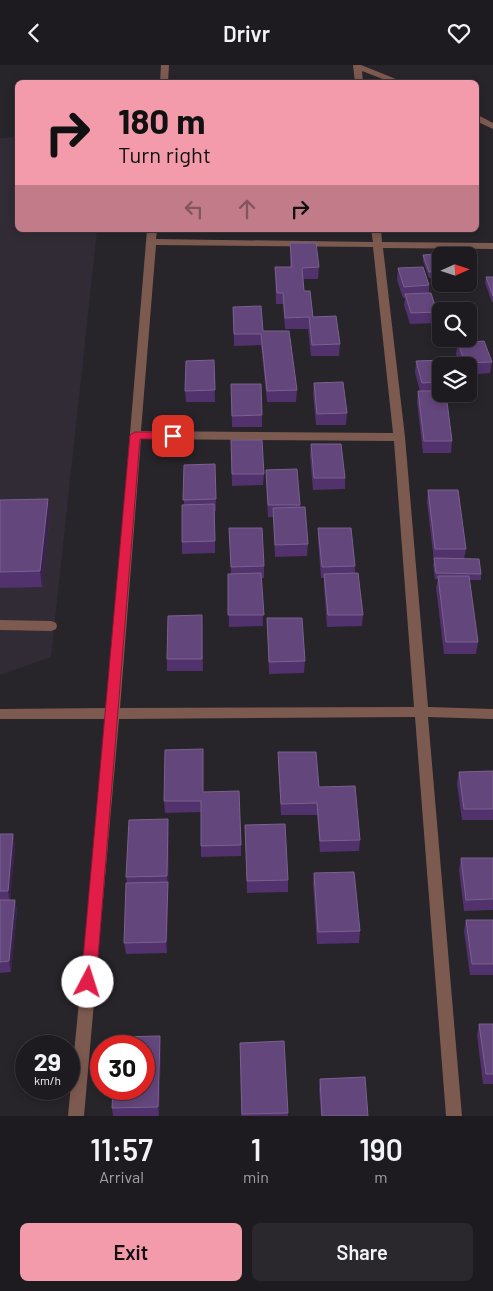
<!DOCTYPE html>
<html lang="en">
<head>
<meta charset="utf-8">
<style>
  :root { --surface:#1d1b20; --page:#2a282d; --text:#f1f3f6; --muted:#a0a1a5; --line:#3b393e; --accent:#f39aab }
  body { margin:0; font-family:Barlow,sans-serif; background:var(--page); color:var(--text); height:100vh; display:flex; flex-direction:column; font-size:19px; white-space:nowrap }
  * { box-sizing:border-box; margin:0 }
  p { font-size:16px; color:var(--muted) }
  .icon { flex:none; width:28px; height:28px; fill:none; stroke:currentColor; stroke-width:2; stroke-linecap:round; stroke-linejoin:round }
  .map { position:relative; height:1051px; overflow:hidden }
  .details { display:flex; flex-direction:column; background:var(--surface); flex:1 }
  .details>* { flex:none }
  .banner { position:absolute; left:15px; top:15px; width:464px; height:152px; border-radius:8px; box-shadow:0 2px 8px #0003,0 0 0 1px var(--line); background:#f39aab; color:#111; overflow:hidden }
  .needle { width:32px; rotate:87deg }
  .controls { position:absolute; left:432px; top:182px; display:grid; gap:10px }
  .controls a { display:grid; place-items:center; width:45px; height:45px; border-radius:8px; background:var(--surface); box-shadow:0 2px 8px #0003,0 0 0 1px var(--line); font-size:25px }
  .speed { position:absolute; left:15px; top:970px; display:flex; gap:10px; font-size:25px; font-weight:700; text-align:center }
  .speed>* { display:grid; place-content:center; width:65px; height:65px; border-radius:50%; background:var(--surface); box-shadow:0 2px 8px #0003,0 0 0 1px var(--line); line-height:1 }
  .speed small { font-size:12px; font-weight:400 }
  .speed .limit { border:8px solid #d22; background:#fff; color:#111 }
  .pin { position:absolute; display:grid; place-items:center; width:42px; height:42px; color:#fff; margin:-21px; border-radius:10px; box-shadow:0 2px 8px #0006 }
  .me { position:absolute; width:55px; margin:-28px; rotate:5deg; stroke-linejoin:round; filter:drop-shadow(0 0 4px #0008) }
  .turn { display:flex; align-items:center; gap:18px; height:105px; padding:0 20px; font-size:22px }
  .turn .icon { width:65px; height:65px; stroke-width:2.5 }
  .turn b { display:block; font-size:35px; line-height:42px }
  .lanes { display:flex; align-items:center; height:48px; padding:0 20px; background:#0003; justify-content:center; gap:25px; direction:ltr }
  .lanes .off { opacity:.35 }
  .eta { display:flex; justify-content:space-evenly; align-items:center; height:85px; text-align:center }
  .eta b { font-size:30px; font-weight:600; line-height:35px }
  .cta { display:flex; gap:10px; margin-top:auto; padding:10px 20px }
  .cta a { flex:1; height:58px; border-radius:8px; background:var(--accent); color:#111; font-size:20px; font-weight:600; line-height:58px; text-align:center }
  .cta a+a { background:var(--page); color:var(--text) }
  header { display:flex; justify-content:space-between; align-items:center; height:65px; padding:0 20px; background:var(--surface); font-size:22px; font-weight:600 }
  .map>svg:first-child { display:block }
  .built { fill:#312b36 }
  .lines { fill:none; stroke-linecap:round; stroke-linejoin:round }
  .minor { fill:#7d5a50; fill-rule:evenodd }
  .wall { fill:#51326c }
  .shaded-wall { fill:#39234c }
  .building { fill:#63467b; stroke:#7a618f }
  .route { fill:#e11d48; stroke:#92132f }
</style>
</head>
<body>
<header><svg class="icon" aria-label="back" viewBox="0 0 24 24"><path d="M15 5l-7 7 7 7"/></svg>Drivr<svg class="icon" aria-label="heart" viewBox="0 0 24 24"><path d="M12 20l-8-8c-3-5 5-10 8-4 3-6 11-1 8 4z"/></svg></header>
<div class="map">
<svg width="493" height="1051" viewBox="0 0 493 1051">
  <rect width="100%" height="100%" fill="#27242a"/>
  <path class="built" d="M17,72L18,165H97L51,592L0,610V73Z"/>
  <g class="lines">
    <path class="minor" d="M161,0H169L168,18H160Z
      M353,0H361L406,18H393L362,6L363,18H355Z
      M476,49L493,58V64L476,56Z
      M147,165H157L156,174L373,177L371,165H381L382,177L493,178V184L383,183L405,372L428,642L493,644V654L428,652L462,1051H446L415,652L119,654L84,1051H68L106,654H0V644L107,643ZM156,180L373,182L393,368L141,366ZM141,374L394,376L414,642L120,643Z
      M0,555L51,556L56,558L57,561L56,564L51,566L0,565Z"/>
  </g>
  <path class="wall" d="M290,178L319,202L318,214H303L304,226L313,252L340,279L339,291H311L308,264H285L283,239H276L275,202H290Z
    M423,190L441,191V213H429L423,196Z
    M398,203L429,220V228L437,247L436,258L410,259L404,240L405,233H403L397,215Z
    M486,212H493V237H492L485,218Z
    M233,242L263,266L297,325L296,337H267L261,280L234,281Z
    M458,278L492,297L490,308L469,310V301H460L456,289Z
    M214,295L215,337H186L185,326Z
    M416,296L441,301V329L452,376L451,388H423L417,337L418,326H420L415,308Z
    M314,318L347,348L346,360H316L313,329Z
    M231,319L262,350V362H232Z
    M231,375L264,409L263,420L232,421Z
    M311,379L345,413V424L313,425L310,391Z
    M215,399L216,446H215V488L182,489V477L184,440V400Z
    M266,405L300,440L308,479L307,491L275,492L273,452H268L266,416Z
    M428,425L466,484L464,494L481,509V515H469L478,577L476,589H444L436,522L438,514H435L433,500L434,496L427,437Z
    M0,435L50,450L42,522L0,523Z
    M229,463L264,501V513H262L263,561L229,562L228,509H231Z
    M318,463L355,501V509L363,550L362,561L327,562L324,521V513H321L318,475Z
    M202,550L203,606H167V594Z
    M267,553L305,596L304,608L269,609Z
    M278,687L319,722L360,775L359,786L320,787L317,750H281L278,699Z
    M493,706V755H462L457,718L459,707Z
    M203,727L241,780V791L201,792V747L165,748L164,736Z
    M245,760L288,815V827L247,828Z
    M169,766L167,888L126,889L124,878L127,818L126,812Z
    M0,769H13L15,781L10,835H15L17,846L11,907L0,908Z
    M461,793H493V845L464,846L459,805Z
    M314,808L360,866L359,878L317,879L313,819Z
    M466,855H493V910H470L464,866Z
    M479,959H493V1019H483L477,970Z
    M240,978L288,1048V1051H241Z
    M161,982L159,1051H113L112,1043Z
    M320,1014L368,1051H321L319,1024Z"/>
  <path class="shaded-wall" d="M48,434L50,450L42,522L40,506Z
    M168,754L169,766L168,822L167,811Z
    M13,769L15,781L10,837L8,826Z
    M168,817V828L167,888L166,877Z
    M15,835L17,846L11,907L9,896Z
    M160,971L161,982L159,1051L158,1042Z"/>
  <path class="building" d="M290,178H316L319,202L302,203L304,226H310L313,252L336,251L340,279L312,280L309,252L285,253L283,228H277L275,202H292Z
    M448,188L449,191H441V207H429L423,190Z
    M423,202L429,220L404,222L398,203Z
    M486,212H493V231Z
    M431,228L437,247L411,248L405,229Z
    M261,241L263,266H289L297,325L267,326L261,269H234L233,242Z
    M484,276L492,297L465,298L458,278Z
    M214,295L215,325L185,326L186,296Z
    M443,295L445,301H441V317L422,318L416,296Z
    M343,317L347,348L317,349L314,318Z
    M231,319H261L262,350L232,351Z
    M418,326H441V329H446L452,376H424Z
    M231,375H262L264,409H232Z
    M311,379H341L345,413H314Z
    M215,399L216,434L183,435L184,400Z
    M297,404L300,440H268L266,405Z
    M428,425H458L466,484H435Z
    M48,434L40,506L0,507V435Z
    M214,439L215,476L182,477V440Z
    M305,442L308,479L275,480L273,443Z
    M229,463H262L264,501L231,502Z
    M318,463H351L355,501L322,502Z
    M434,493L479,494L481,509L436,508Z
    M261,508L264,550H228V509Z
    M358,508L363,550H328L324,509Z
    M438,511H469L478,577H446Z
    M202,550V594H167L168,551Z
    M267,553H302L305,596L269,597Z
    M203,684V727L239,726L241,780L201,781V736H164L165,685Z
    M278,687H316L319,722L355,721L360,775L320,776L317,738L281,739Z
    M493,706V744H464L459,707Z
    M168,754L167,811L126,812L129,755Z
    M285,759L288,815L247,816L245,760Z
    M0,769H13L8,826H0Z
    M461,793H493V834L466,835Z
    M354,807L360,866L318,867L314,808Z
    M168,817L166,877L124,878L126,818Z
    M0,835H15L9,896L0,897Z
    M466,855H493V899H472Z
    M479,959H493V1009H486Z
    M160,971L158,1042L112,1043L113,1024H144V981H115V972Z
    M284,976L288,1048L242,1049L240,978Z
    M365,1012L368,1051H322L320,1014Z"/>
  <path class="route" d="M135,367H173L178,371L173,374H140L96,917L93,922L88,924L83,922L81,917L130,370Z"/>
</svg>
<div class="controls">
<a><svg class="needle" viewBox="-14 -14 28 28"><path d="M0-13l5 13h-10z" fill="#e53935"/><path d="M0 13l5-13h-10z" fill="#a0a1a5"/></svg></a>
<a><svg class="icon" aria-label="search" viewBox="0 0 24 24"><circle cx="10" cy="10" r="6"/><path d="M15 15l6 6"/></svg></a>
<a><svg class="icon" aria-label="layers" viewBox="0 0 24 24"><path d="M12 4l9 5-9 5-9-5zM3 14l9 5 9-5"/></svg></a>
</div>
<div class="speed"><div>29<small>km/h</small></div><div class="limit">30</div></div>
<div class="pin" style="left:173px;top:371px;background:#d93025"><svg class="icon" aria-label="arrive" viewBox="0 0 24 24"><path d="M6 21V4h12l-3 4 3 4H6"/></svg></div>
<svg class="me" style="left:88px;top:917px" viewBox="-20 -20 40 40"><circle r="19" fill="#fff"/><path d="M0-13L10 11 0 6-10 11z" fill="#e11d48"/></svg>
<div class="banner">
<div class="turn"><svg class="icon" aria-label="right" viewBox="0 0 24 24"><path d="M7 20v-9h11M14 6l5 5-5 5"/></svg><div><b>180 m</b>Turn right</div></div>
<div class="lanes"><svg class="icon off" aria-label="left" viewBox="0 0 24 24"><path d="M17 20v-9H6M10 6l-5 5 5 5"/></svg><svg class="icon off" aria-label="ahead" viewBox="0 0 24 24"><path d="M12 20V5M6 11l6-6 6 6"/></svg><svg class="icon" aria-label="right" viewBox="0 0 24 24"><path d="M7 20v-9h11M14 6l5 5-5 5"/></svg></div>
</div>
</div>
<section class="details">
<div class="eta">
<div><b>11:57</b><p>Arrival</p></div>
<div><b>1</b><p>min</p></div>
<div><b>190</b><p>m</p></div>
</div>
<div class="cta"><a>Exit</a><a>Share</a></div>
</section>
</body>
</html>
